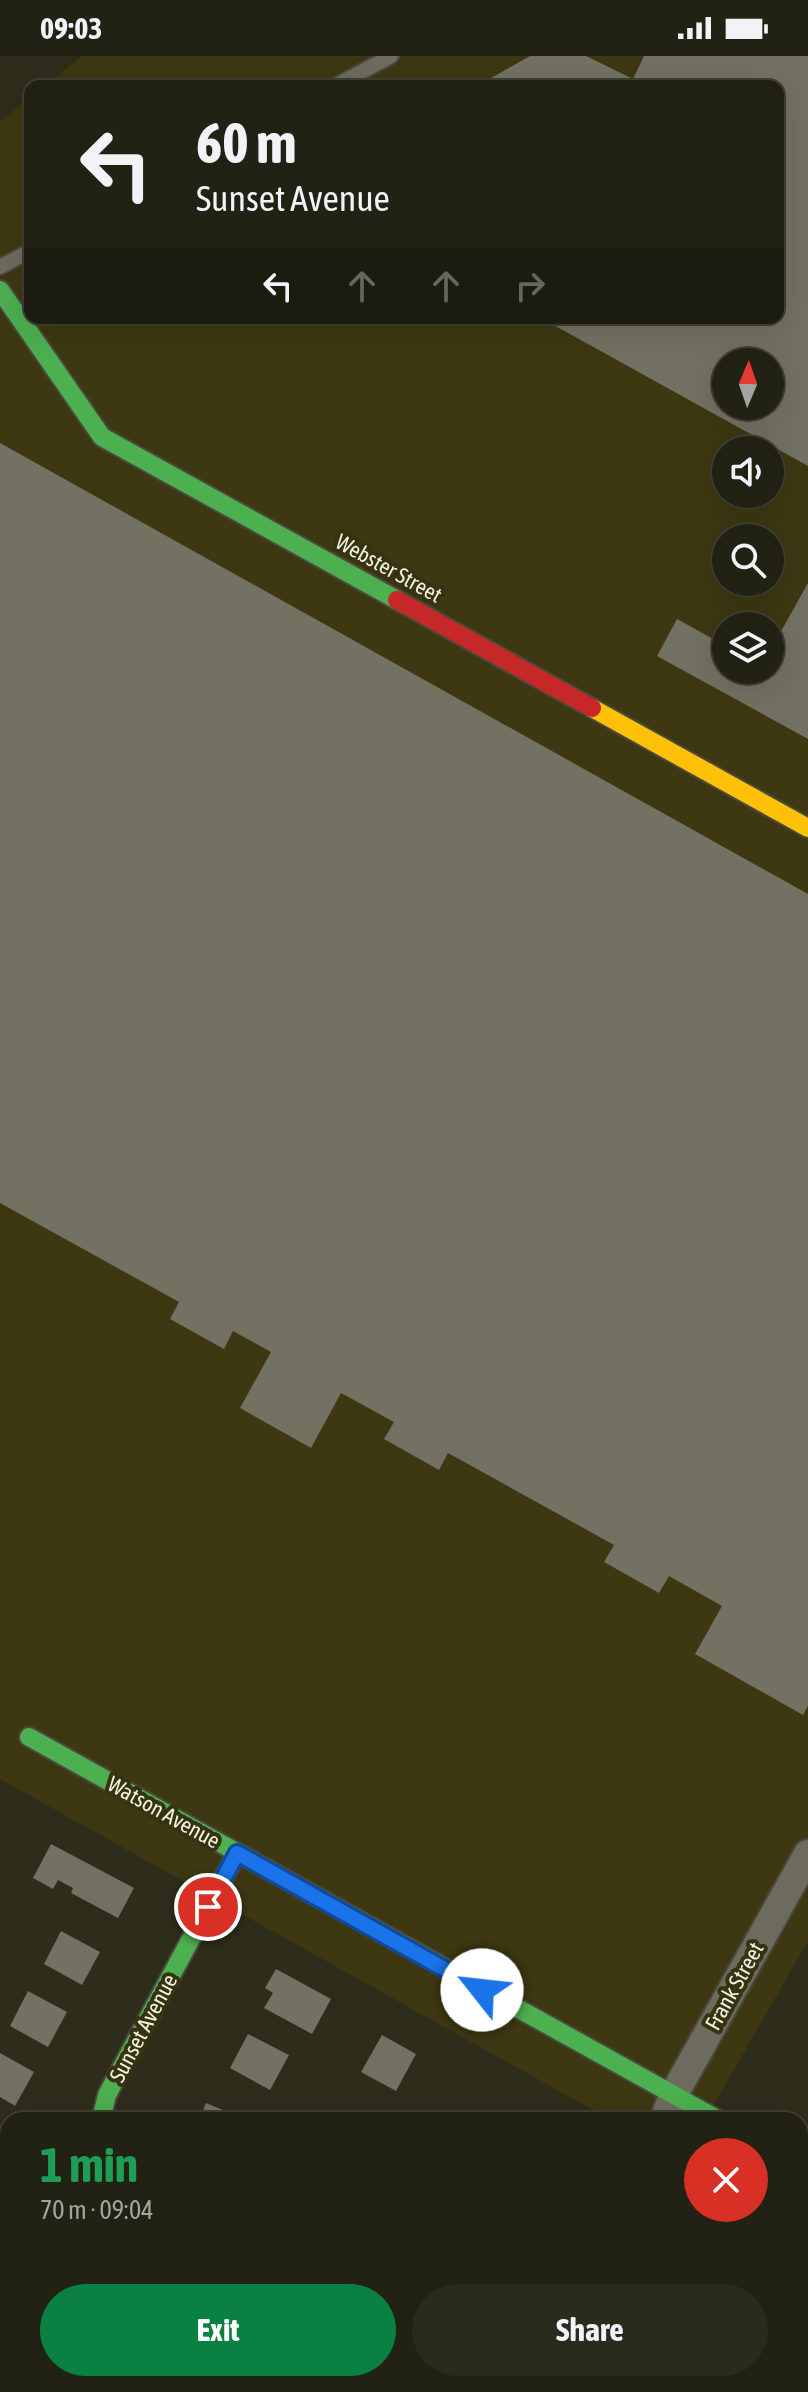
<!DOCTYPE html>
<html lang="en">
<head>
<meta charset="utf-8">
<style>
  :root { --surface:#222214; --page:#2a2a1d; --text:#f1f3f6; --muted:#a2a4a0; --line:#3f3f34; --accent:#0b8043 }
  body { margin:0; font-family:"Asap Condensed",sans-serif; background:var(--page); color:var(--text); height:100vh; display:flex; flex-direction:column; font-size:30px; white-space:nowrap }
  * { box-sizing:border-box; margin:0 }
  p { font-size:26px; color:var(--muted) }
  .icon { flex:none; width:44px; height:44px; fill:none; stroke:currentColor; stroke-width:2; stroke-linecap:round; stroke-linejoin:round }
  .map { position:relative; flex:1; overflow:hidden }
  .details { position:absolute; left:0px; top:2056px; width:808px; height:280px; display:flex; flex-direction:column; background:var(--surface); border-radius:24px 24px 0 0; box-shadow:0 8px 32px #0002,0 0 0 2px var(--line) }
  .details>* { flex:none }
  .hud { position:absolute; left:24px; top:24px; width:760px; height:244px; border-radius:16px; box-shadow:0 8px 32px #0002,0 0 0 2px var(--line); background:#222214; color:var(--text); overflow:hidden }
  .needle { width:52px; rotate:2deg }
  .buttons { position:absolute; left:712px; top:292px; display:grid; gap:16px }
  .buttons a { display:grid; place-items:center; width:72px; height:72px; border-radius:50%; background:var(--surface); box-shadow:0 8px 32px #0002,0 0 0 2px var(--line); font-size:40px }
  .pin { position:absolute; display:grid; place-items:center; width:68px; height:68px; color:#fff; margin:-34px; border:4px solid #fff; border-radius:50%; box-shadow:0 2px 8px #0007 }
  .me { position:absolute; width:88px; margin:-44px; rotate:299deg; stroke-linejoin:round; filter:drop-shadow(0 0 6px #0008) }
  .turn { display:flex; align-items:center; gap:28px; height:168px; padding:0 40px; font-size:36px }
  .turn .icon { width:104px; height:104px; stroke-width:2.5 }
  .turn b { display:block; font-size:56px; line-height:68px }
  .lanes { display:flex; align-items:center; height:76px; padding:0 40px; background:#0003; justify-content:center; gap:40px; direction:ltr }
  .lanes .off { opacity:.35 }
  .round { display:grid; place-items:center; flex:none; width:84px; height:84px; border-radius:42px; background:var(--page) }
  .headline { display:flex; align-items:center; justify-content:space-between; height:136px; padding:0 40px }
  h1 { font-size:48px; font-weight:700; line-height:60px; color:#1e9e55 }
  .primary-button { display:flex; gap:16px; margin-top:auto; padding:16px 40px }
  .primary-button a { flex:1; height:92px; border-radius:48px; background:var(--accent); color:#fff; font-size:32px; font-weight:700; line-height:92px; text-align:center }
  .primary-button a+a { background:var(--page); color:var(--text) }
  .status { display:flex; justify-content:space-between; align-items:center; height:56px; padding:0 40px; background:var(--surface); direction:ltr }
  .status svg { height:22px; fill:currentColor }
  .map>svg:first-child { display:block }
  .built { fill:#3d3812; fill-rule:evenodd }
  .building { fill:#727162; fill-rule:evenodd }
  .lines { fill:none; stroke-linecap:round; stroke-linejoin:round }
  .lane-casing { stroke:#4a493b; stroke-width:18 }
  .street-casing { stroke:#4a493b; stroke-width:32 }
  .fast-casing { stroke:#4a493b; stroke-width:22 }
  .slow-casing { stroke:#4a493b; stroke-width:22 }
  .jam-casing { stroke:#4a493b; stroke-width:22 }
  .lane { stroke:#6c6b5e; stroke-width:14 }
  .street { stroke:#6c6b5e; stroke-width:28 }
  .fast { stroke:#4caf50; stroke-width:18 }
  .slow { stroke:#ffc107; stroke-width:18 }
  .jam { stroke:#c62828; stroke-width:18 }
  .route-casing { stroke:#114b97; stroke-width:20 }
  .route { stroke:#1a73e8; stroke-width:14 }
  .labels { text-anchor:middle; dominant-baseline:central; stroke-width:8; stroke-linejoin:round; paint-order:stroke }
  .street-label { font-size:22px; fill:#f3f2df; stroke:#363313 }
</style>
</head>
<body>
<div class="status"><b>09:03</b><svg viewBox="0 0 49 12"><path d="M0 12V9h3v3zM5 12V6h3v6zM10 12V3h3v9zM15 12V0h3v12zM26 1h20v11H26zM47 4h2v5h-2z"/></svg></div>
<div class="map">
<svg width="808" height="2336" viewBox="0 0 808 2336">
  <rect width="100%" height="100%" fill="#2e2d1b"/>
  <path class="built" d="M82,0H808V1885L705,2064H611L0,1723V65L30,41V262H778V30H44ZM726,306H770V350H726ZM726,394H770V438H726ZM726,482H770V526H726ZM726,570H770V614H726Z"/>
  <path class="building" d="M530,0H586L633,23L644,0H808V410L541,262H778V30H477ZM726,306H770V350H726Z
    M0,387L808,838V1650L803,1659L695,1598L722,1550L669,1520L659,1537L604,1506L614,1489L448,1397L439,1414L384,1383L394,1366L341,1337L311,1392L240,1352L271,1296L233,1275L224,1293L170,1263L179,1246L0,1147Z
    M808,527V683L657,600L677,563L726,590V614H770V595Z
    M51,1788L134,1832L118,1862L71,1837L73,1832L58,1824L53,1833L33,1822Z
    M61,1875L100,1896L82,1929L44,1908Z
    M276,1913L331,1943L312,1978L264,1952L273,1937L265,1932Z
    M28,1935L67,1956L48,1991L10,1970Z
    M248,1978L289,1999L270,2034L230,2012Z
    M382,1979L416,1998L396,2035L361,2016Z
    M0,1997L34,2016L15,2050L0,2041Z
    M206,2047L247,2064H199Z
    M8,2075V2111L0,2112V2076Z
    M8,2144V2182L0,2183V2145Z
    M8,2211V2252L1,2253L0,2212Z
    M215,2328H261L262,2336H216Z
    M404,2328H442L443,2336H405Z
    M731,2328H788L789,2336H732Z"/>
  <g class="lines">
    <defs>
      <path id="lane" d="M335,30L391,0
        M0,211L30,195"/>
      <path id="street" d="M664,2064L673,2040L808,1798
        M800,2106L808,2110
        M133,2328L134,2336
        M650,2328L651,2336"/>
      <path id="fast" d="M0,234L102,381L397,544
        M29,1681L719,2064
        M101,2064L107,2039L237,1797"/>
      <path id="slow" d="M592,652L808,772"/>
      <path id="jam" d="M397,544L592,652"/>
    </defs>
    <use href="#lane" class="lane-casing"/>
    <use href="#street" class="street-casing"/>
    <use href="#fast" class="fast-casing"/>
    <use href="#slow" class="slow-casing"/>
    <use href="#jam" class="jam-casing"/>
    <use href="#lane" class="lane"/>
    <use href="#street" class="street"/>
    <use href="#fast" class="fast"/>
    <use href="#slow" class="slow"/>
    <use href="#jam" class="jam"/>
  </g>
  <g class="lines">
    <defs>
      <path id="route" d="M208,1851L237,1797L482,1934"/>
    </defs>
    <use href="#route" class="route-casing"/>
    <use href="#route" class="route"/>
  </g>
  <g class="labels">
    <g class="street-label">
      <text transform="translate(389 512) rotate(29)">Webster Street</text>
      <text transform="translate(164 1756) rotate(29)">Watson Avenue</text>
      <text transform="translate(734 1930) rotate(-61)">Frank Street</text>
      <text transform="translate(143 1972) rotate(-62)">Sunset Avenue</text>
    </g>
  </g>
</svg>
<div class="buttons">
<a><svg class="needle" viewBox="-14 -14 28 28"><path d="M0-13l5 13h-10z" fill="#e53935"/><path d="M0 13l5-13h-10z" fill="#a2a4a0"/></svg></a>
<a><svg class="icon" aria-label="sound" viewBox="0 0 24 24"><path d="M4 9h4l5-4v14l-5-4H4zM17 9q2 3 0 6"/></svg></a>
<a><svg class="icon" aria-label="search" viewBox="0 0 24 24"><circle cx="10" cy="10" r="6"/><path d="M15 15l6 6"/></svg></a>
<a><svg class="icon" aria-label="layers" viewBox="0 0 24 24"><path d="M12 4l9 5-9 5-9-5zM3 14l9 5 9-5"/></svg></a>
</div>
<div class="pin" style="left:208px;top:1851px;background:#d93025"><svg class="icon" aria-label="arrive" viewBox="0 0 24 24"><path d="M6 21V4h12l-3 4 3 4H6"/></svg></div>
<svg class="me" style="left:482px;top:1934px" viewBox="-20 -20 40 40"><circle r="19" fill="#fff"/><path d="M0-13L10 11 0 6-10 11z" fill="#1a73e8"/></svg>
<div class="hud">
<div class="turn"><svg class="icon" aria-label="left" viewBox="0 0 24 24"><path d="M17 20v-9H6M10 6l-5 5 5 5"/></svg><div><b>60 m</b>Sunset Avenue</div></div>
<div class="lanes"><svg class="icon" aria-label="left" viewBox="0 0 24 24"><path d="M17 20v-9H6M10 6l-5 5 5 5"/></svg><svg class="icon off" aria-label="ahead" viewBox="0 0 24 24"><path d="M12 20V5M6 11l6-6 6 6"/></svg><svg class="icon off" aria-label="ahead" viewBox="0 0 24 24"><path d="M12 20V5M6 11l6-6 6 6"/></svg><svg class="icon off" aria-label="right" viewBox="0 0 24 24"><path d="M7 20v-9h11M14 6l5 5-5 5"/></svg></div>
</div>
<section class="details">
<div class="headline"><div><h1>1 min</h1><p>70 m · 09:04</p></div><a class="round" style="background:#d93025;color:#fff"><svg class="icon" aria-label="close" viewBox="0 0 24 24"><path d="M6 6l12 12M18 6L6 18"/></svg></a></div>
<div class="primary-button"><a>Exit</a><a>Share</a></div>
</section>
</div>
</body>
</html>
